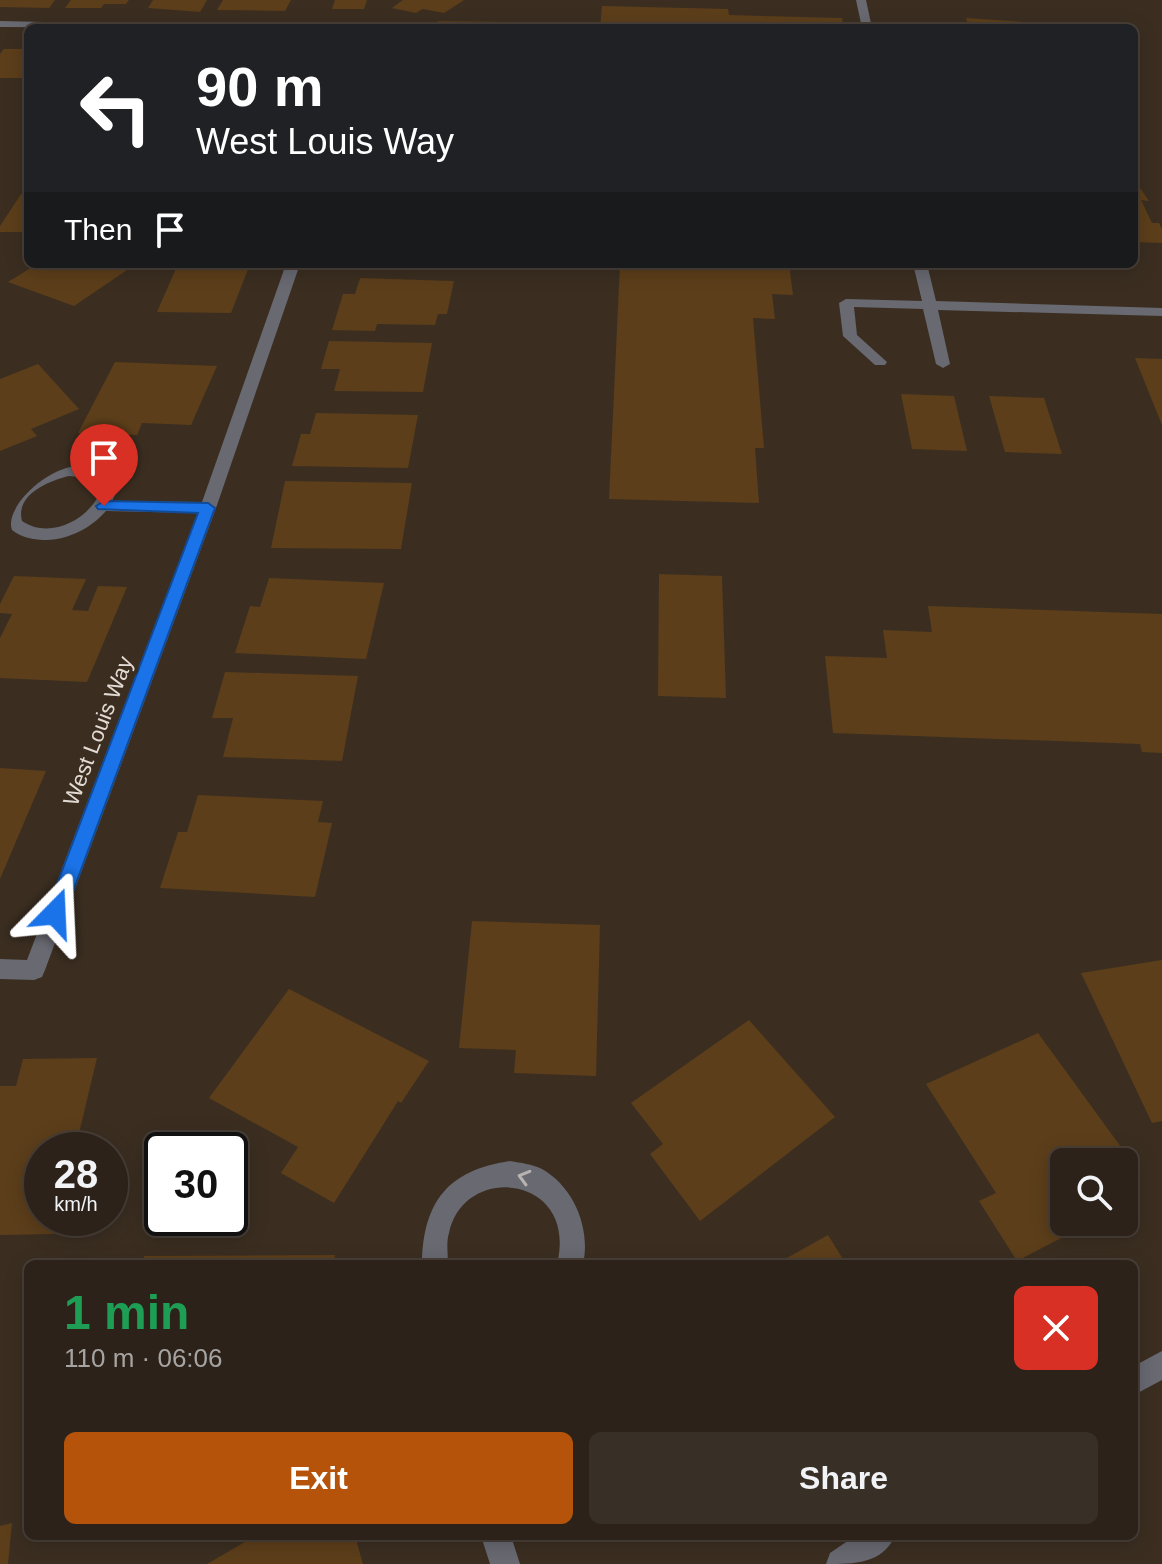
<!DOCTYPE html>
<html lang="en">
<head>
<meta charset="utf-8">
<style>
  :root { --surface:#2c2219; --page:#382f26; --text:#f1f3f6; --muted:#a6a4a2; --line:#483f38; --accent:#b45309 }
  body { margin:0; font-family:Helvetica,sans-serif; background:var(--page); color:var(--text); height:100vh; display:flex; flex-direction:column; font-size:30px; white-space:nowrap }
  * { box-sizing:border-box; margin:0 }
  p { font-size:26px; color:var(--muted) }
  .icon { flex:none; width:44px; height:44px; fill:none; stroke:currentColor; stroke-width:2; stroke-linecap:round; stroke-linejoin:round }
  .map { position:relative; flex:1; overflow:hidden }
  .details { position:absolute; left:24px; top:1260px; width:1114px; height:280px; display:flex; flex-direction:column; background:var(--surface); border-radius:12px; box-shadow:0 4px 20px #0003,0 0 0 2px var(--line) }
  .details>* { flex:none }
  .top-card { position:absolute; left:24px; top:24px; width:1114px; height:244px; border-radius:12px; box-shadow:0 4px 20px #0003,0 0 0 2px var(--line); background:#202124; color:#fff; overflow:hidden }
  .buttons { position:absolute; left:1050px; top:1148px; display:grid; gap:16px }
  .buttons a { display:grid; place-items:center; width:88px; height:88px; border-radius:12px; background:var(--surface); box-shadow:0 4px 20px #0003,0 0 0 2px var(--line); font-size:40px }
  .speed { position:absolute; left:24px; top:1132px; display:flex; gap:16px; font-size:40px; font-weight:700; text-align:center }
  .speed>* { display:grid; place-content:center; width:104px; height:104px; border-radius:50%; background:var(--surface); box-shadow:0 4px 20px #0003,0 0 0 2px var(--line); line-height:1 }
  .speed small { font-size:20px; font-weight:400 }
  .speed .limit { border:4px solid #111; border-radius:12px; background:#fff; color:#111 }
  .pin { position:absolute; display:grid; place-items:center; width:68px; height:68px; color:#fff; margin:-82px -34px; border-radius:50% 50% 50% 0; rotate:-45deg; box-shadow:0 0 8px #0007 }
  .pin .icon { rotate:45deg }
  .me { position:absolute; width:88px; margin:-44px; rotate:21deg; stroke-linejoin:round; filter:drop-shadow(0 0 6px #0008) }
  .turn { display:flex; align-items:center; gap:28px; height:168px; padding:0 40px; font-size:36px }
  .turn .icon { width:104px; height:104px; stroke-width:2.5 }
  .turn b { display:block; font-size:56px; line-height:68px }
  .then { display:flex; align-items:center; height:76px; padding:0 40px; background:#0003; gap:16px; font-size:30px }
  .round { display:grid; place-items:center; flex:none; width:84px; height:84px; border-radius:12px; background:var(--page) }
  .summary { display:flex; align-items:center; justify-content:space-between; height:136px; padding:0 40px }
  h1 { font-size:48px; font-weight:800; line-height:60px; color:#1e9e55 }
  .action { display:flex; gap:16px; margin-top:auto; padding:16px 40px }
  .action a { flex:1; height:92px; border-radius:12px; background:var(--accent); color:#fff; font-size:32px; font-weight:800; line-height:92px; text-align:center }
  .action a+a { background:var(--page); color:var(--text) }
  .map>svg:first-child { display:block }
  .building { fill:#5c3e1a }
  .lines { fill:none; stroke-linecap:round; stroke-linejoin:round }
  .service { fill:#686971; fill-rule:evenodd }
  .minor { fill:#686971; fill-rule:evenodd }
  .oneway { stroke:#b8b3b1 }
  .route { fill:#1a73e8; stroke:#114b97; stroke-width:2 }
  .labels { text-anchor:middle; dominant-baseline:central; stroke-width:8; stroke-linejoin:round; paint-order:stroke }
  .street-label { font-size:22px; fill:#e3dbd3; stroke:#3b2e21 }
</style>
</head>
<body>
<div class="map">
<svg width="1162" height="1564" viewBox="0 0 1162 1564">
  <rect width="100%" height="100%" fill="#3b2e21"/>
  <path class="building" d="M0,0H55L49,8L0,7Z
    M71,0H129L126,4H104L101,8H65Z
    M153,0H207L200,12L148,8Z
    M223,0H291L285,11L217,10Z
    M335,0H367L364,9H332Z
    M403,0H464L444,13L423,9L416,13L392,8Z
    M602,6L728,9L729,15L842,18L844,28H600Z
    M966,18L1068,25L1070,28H969Z
    M438,21L514,22L513,28H436Z
    M4,49H28V78H0V54Z
    M1134,179L1149,201L1141,200L1152,223H1159L1162,229V243L1134,242Z
    M21,194H28V232H0V226Z
    M37,264H136L74,306L8,282Z
    M178,264H250L231,313L157,312Z
    M620,264H789L793,295L772,294L775,319L753,318L764,448H755L759,503L609,499Z
    M360,278L454,281L447,314H438L435,325L377,324L375,331L332,330L343,294H355Z
    M329,341L432,343L423,392L334,391L340,369H321Z
    M1135,358L1162,359V425Z
    M115,362L217,366L191,425L142,423L137,435L78,433Z
    M38,364L79,409L31,429L37,436L0,451V379Z
    M901,394L954,396L967,451L912,449Z
    M989,396L1044,398L1062,454L1005,452Z
    M316,413L418,415L408,468L292,466L301,434H310Z
    M285,481L412,483L401,549L271,548Z
    M659,574L722,576L726,698L658,696Z
    M14,576L86,579L72,610L88,611L98,586L127,587L87,682L0,678V638L12,614L0,613V604Z
    M269,578L384,583L366,659L235,653L250,606L260,607Z
    M928,606L1162,614V753L1142,752L1140,744L833,733L825,656L887,658L883,630L932,632Z
    M225,672L358,676L342,761L223,757L233,718H212Z
    M0,768L46,771L0,879Z
    M198,795L323,801L318,822L332,823L315,897L160,888L178,832H187Z
    M472,921L600,925L596,1076L514,1073L516,1050L459,1048Z
    M1162,960V1121L1152,1123L1081,973Z
    M289,989L429,1061L401,1103L398,1101L334,1203L281,1173L298,1147L209,1098Z
    M749,1020L835,1117L700,1221L650,1154L663,1144L631,1103Z
    M1038,1033L1137,1169L1124,1176V1162H1064V1222H1092L1017,1261L979,1201L996,1193L926,1084Z
    M97,1058L75,1150H42V1218H58L54,1234L0,1235V1086H16L23,1059Z
    M828,1235L846,1264H776Z
    M335,1255L334,1264H143L144,1256Z
    M12,1523L8,1564H0V1526Z
    M255,1536H355L363,1564H207Z"/>
  <g class="lines">
    <path class="service" d="M856,0H866L872,28H862Z
      M913,264H927L936,301L1162,308V316L938,310L950,364L943,368L936,364L923,309L854,307L857,335L887,362L885,365H875L843,336L839,303L846,299L922,301Z"/>
    <path class="minor" d="M0,21L177,25L182,28L0,27Z
      M286,264H300L216,508L45,970L42,977L34,980L0,979V959L27,960L198,513L106,511C91,528 70,539 47,540C35,540 22,538 12,530C0,499 94,425 115,495L112,501L202,502ZM69,476L80,477L97,488L99,495C85,522 48,539 22,521C15,495 48,481 69,476Z
      M510,1161C521,1163 532,1164 542,1169C574,1187 591,1229 583,1264H557C579,1175 464,1162 449,1233C446,1242 448,1254 448,1264H422C423,1202 448,1170 510,1161Z
      M1162,1351V1380L1134,1395V1366Z
      M481,1536H511L520,1564H490Z
      M855,1536H895C882,1564 854,1564 826,1564L830,1553Z"/>
  </g>
  <defs><path id="oneway-chevron" d="M-2-3.5L2.5 0L-2 3.5" fill="none" stroke-width="1.6" stroke-linecap="round" stroke-linejoin="round" transform="scale(2)"/></defs>
  <use class="oneway" href="#oneway-chevron" transform="translate(524 1177) rotate(-164)"/>
  <path class="route" d="M104,501L208,503L215,508L65,913L62,919L55,921L48,919L46,913L198,513L98,509L96,506Z"/>
  <g class="labels">
    <g class="street-label">
      <text transform="translate(98 731) rotate(-69)">West Louis Way</text>
    </g>
  </g>
</svg>
<div class="buttons">
<a><svg class="icon" aria-label="search" viewBox="0 0 24 24"><circle cx="10" cy="10" r="6"/><path d="M15 15l6 6"/></svg></a>
</div>
<div class="speed"><div>28<small>km/h</small></div><div class="limit">30</div></div>
<div class="pin" style="left:104px;top:506px;background:#d93025"><svg class="icon" aria-label="arrive" viewBox="0 0 24 24"><path d="M6 21V4h12l-3 4 3 4H6"/></svg></div>
<svg class="me" style="left:55px;top:913px" viewBox="-20 -20 40 40"><path d="M0-17L14 15 0 8-14 15z" fill="#1a73e8" stroke="#fff" stroke-width="4"/></svg>
<div class="top-card">
<div class="turn"><svg class="icon" aria-label="left" viewBox="0 0 24 24"><path d="M17 20v-9H6M10 6l-5 5 5 5"/></svg><div><b>90 m</b>West Louis Way</div></div>
<div class="then">Then<svg class="icon" aria-label="arrive" viewBox="0 0 24 24"><path d="M6 21V4h12l-3 4 3 4H6"/></svg></div>
</div>
<section class="details">
<div class="summary"><div><h1>1 min</h1><p>110 m · 06:06</p></div><a class="round" style="background:#d93025;color:#fff"><svg class="icon" aria-label="close" viewBox="0 0 24 24"><path d="M6 6l12 12M18 6L6 18"/></svg></a></div>
<div class="action"><a>Exit</a><a>Share</a></div>
</section>
</div>
</body>
</html>
